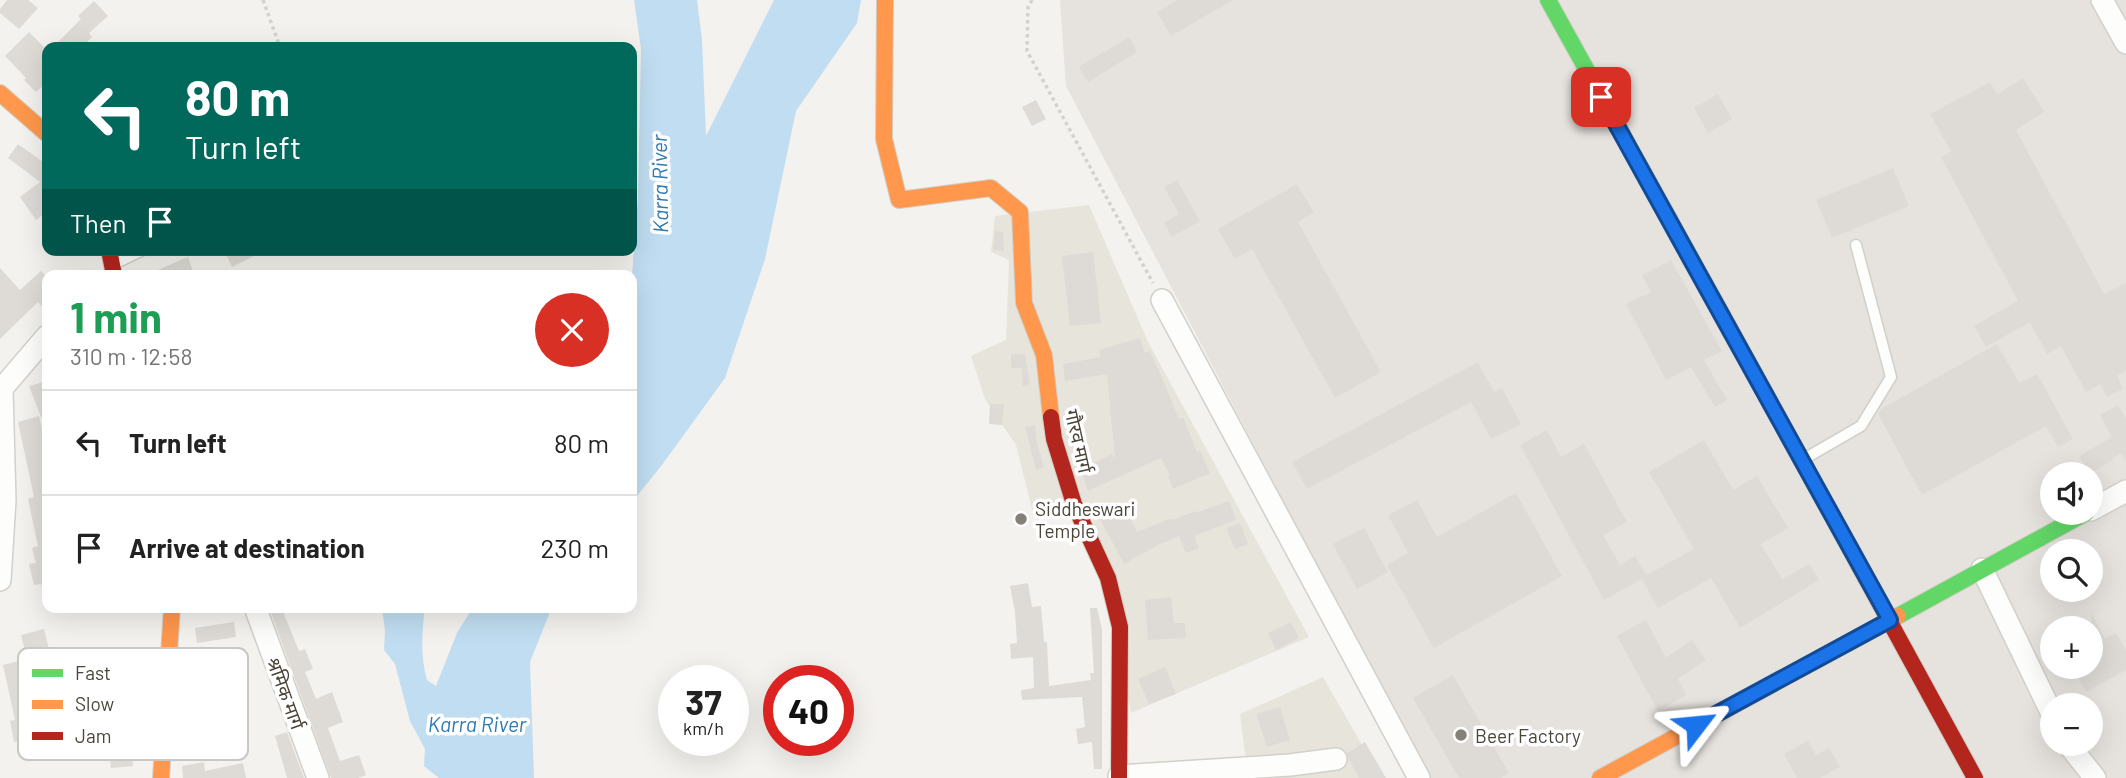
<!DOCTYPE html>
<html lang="en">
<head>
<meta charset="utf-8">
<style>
  :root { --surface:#fff; --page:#f6f6f6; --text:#222; --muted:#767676; --line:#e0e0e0 }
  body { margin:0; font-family:Barlow,"Noto Sans Devanagari",sans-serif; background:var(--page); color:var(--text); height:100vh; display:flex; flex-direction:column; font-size:26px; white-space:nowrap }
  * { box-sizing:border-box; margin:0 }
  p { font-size:23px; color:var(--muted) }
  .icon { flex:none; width:38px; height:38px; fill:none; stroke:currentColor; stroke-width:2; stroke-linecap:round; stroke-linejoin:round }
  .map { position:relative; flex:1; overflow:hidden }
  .drawer { position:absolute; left:42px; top:270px; width:595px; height:343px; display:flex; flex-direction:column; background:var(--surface); border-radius:14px; box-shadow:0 7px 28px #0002 }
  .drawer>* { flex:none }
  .guide { position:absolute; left:42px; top:42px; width:595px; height:214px; border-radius:14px; box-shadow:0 7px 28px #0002; background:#00695c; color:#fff; overflow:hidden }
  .buttons { position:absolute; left:2040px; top:462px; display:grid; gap:14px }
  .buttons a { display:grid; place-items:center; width:63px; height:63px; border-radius:50%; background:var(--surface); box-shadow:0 7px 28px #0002; font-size:35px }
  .speed { position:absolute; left:658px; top:665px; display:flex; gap:14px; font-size:35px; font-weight:700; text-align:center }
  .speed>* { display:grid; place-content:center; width:91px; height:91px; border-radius:50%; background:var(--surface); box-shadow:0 7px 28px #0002; line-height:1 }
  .speed small { font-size:18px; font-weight:400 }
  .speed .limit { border:10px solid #d22; background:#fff; color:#111 }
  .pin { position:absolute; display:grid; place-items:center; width:60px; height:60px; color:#fff; margin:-30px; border-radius:14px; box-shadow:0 4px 10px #0006 }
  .me { position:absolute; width:77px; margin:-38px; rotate:61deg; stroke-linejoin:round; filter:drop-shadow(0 0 5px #0008) }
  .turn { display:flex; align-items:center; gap:24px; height:147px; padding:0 28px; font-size:32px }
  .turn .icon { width:91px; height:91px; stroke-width:2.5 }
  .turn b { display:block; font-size:49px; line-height:60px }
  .then { display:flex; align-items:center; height:66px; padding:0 28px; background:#0003; gap:14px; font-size:26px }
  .round { display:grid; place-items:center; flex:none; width:74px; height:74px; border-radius:37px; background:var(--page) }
  .summary { display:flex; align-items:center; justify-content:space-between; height:119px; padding:0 28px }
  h1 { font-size:42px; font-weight:700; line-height:52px; color:#1e9e55 }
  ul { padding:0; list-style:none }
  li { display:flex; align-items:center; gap:21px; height:105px; padding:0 28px; border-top:2px solid var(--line) }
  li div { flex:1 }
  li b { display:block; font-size:26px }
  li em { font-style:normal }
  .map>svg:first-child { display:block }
  .residential { fill:#e7e4dc }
  .industrial { fill:#e6e2de; fill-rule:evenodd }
  .water { fill:#c0ddf1 }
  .building { fill:#dedbd6 }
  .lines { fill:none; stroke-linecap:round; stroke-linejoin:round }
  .lane-casing { stroke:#d2d0cb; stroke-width:13 }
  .street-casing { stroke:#d2d0cb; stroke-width:24 }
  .fast-casing { stroke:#d3cfc5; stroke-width:18 }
  .slow-casing { stroke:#d3cfc5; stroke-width:18 }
  .jam-casing { stroke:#d3cfc5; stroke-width:18 }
  .path { stroke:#d3d2cc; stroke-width:3.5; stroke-dasharray:3.5 3.5; stroke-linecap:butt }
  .lane { stroke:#fdfdfc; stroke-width:10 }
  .street { stroke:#fdfdfc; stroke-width:21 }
  .fast { stroke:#63d668; stroke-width:16 }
  .slow { stroke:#ff974d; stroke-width:16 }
  .jam { stroke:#b3261e; stroke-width:16 }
  .route-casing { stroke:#114b97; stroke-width:18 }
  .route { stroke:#1a73e8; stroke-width:12 }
  .poi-dot { fill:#868178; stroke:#fff; stroke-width:2.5 }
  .labels { text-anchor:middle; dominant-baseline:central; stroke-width:7; stroke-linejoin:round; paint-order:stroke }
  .street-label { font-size:19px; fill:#4b4439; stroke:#fff }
  .poi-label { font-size:19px; fill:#4b4439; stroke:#fff; text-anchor:start }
  .water-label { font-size:21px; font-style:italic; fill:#2e7ab2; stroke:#fff }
  .key { fill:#fff; stroke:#c9c7c4; stroke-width:2 }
  .key-label { font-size:19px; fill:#4b4439 }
</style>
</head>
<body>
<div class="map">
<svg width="2126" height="778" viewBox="0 0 2126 778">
  <rect width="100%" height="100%" fill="#f4f2ee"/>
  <path class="residential" d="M1089,205L1148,342L1309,637L1131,713L1090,506L1033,513L1016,445L985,399L971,356L1006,340L1009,260L991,252L995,216Z
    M1323,677L1381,778H1248L1240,714Z"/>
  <path class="industrial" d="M1060,0H2126V778H1428L1066,86ZM2053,474H2091V513H2053ZM2053,551H2091V590H2053ZM2053,628H2091V667H2053ZM2053,705H2091V744H2053Z"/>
  <path class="water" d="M634,0H697L702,40L706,136L774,0H861L857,23L796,111L765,259L725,378L662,465L632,502V275L638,198L641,49Z
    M382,607H425C422,632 420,656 427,680L436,686L457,633L473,607H552L530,662L534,778H439L424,766L425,749L410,721L395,664L384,650L385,631Z"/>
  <path class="building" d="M7,0H28L38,8L19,29L0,13V9Z
    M1178,0H1233L1171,36L1157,12Z
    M94,1L108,16L89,33L92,37L82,47H53L81,19L78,16Z
    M29,32L47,50V82L36,92L24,80L26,78L5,56Z
    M1129,37L1137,52L1088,82L1079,67Z
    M2023,78L2044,112L2016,130L2104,294L2126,283V370L2117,376L2123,389L2107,397L2100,384L2086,392L2061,346L2047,354L2030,322L1986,347L1974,326L2018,301L1941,157L1951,152L1930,114L1990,82L1997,94Z
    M1718,94L1732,119L1708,133L1694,108Z
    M1036,100L1046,119L1032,126L1022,107Z
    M18,144L47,165V212L36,220L20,197L40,182L8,158Z
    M1893,168L1909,206L1832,238L1816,200Z
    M1177,180L1200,221L1172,237L1164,223L1179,214L1164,187Z
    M1297,184L1314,213L1298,222L1381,372L1335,398L1252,249L1235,259L1218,229Z
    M995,231L1003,232L1004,251L993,250Z
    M224,250H266L232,267Z
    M1093,252L1101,323L1070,326L1062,256Z
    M188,257L193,271L182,275H146Z
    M1671,260L1722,351L1704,360L1727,400L1715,407L1691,367L1666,380L1626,304L1651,292L1642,275Z
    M0,268L20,290L41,271L47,277V312L38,302L0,339Z
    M1140,338L1145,353L1150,351L1157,368H1158L1179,419L1183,417L1197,452L1200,451L1210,473L1173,489L1168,476L1170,475L1161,458L1088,491L1081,469L1112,454L1115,460L1107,374L1065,381L1063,364L1101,357L1099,350Z
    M1997,344L2019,383L2037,374L2073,439L2058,447L2046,426L1922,495L1878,414L1881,409Z
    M1011,354H1025L1030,385L1023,386L1022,368H1011Z
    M1478,362L1494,392L1502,388L1521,424L1491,439L1471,402L1307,489L1292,462Z
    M47,381V430H46L29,386Z
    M990,404H1004L1002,425L989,424Z
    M2118,405L2126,419V461L2121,453L2112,459L2113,460L2089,474L2079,456L2112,437L2100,415Z
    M39,416L47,450V588H42L41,584L34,585L29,564L36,563L32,548L38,546L28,499L34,497L18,422Z
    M1035,425L1037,444L1044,467L1036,470L1025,427Z
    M1547,430L1561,457L1584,444L1627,522L1603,535L1620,565L1635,556L1646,575L1694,549L1649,472L1704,440L1733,490L1757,476L1788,528L1761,544L1782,579L1810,564L1819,580L1740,628L1711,578L1658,608L1642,579L1604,600L1520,445Z
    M1516,493L1562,576L1434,648L1387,565L1408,553L1388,515L1417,500L1437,537Z
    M1229,501L1236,520L1194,536L1199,548L1186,553L1179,536L1158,545L1124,564L1098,515L1121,502L1137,532L1172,518L1173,520L1195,511V513Z
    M1240,523L1248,544L1235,549L1226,528Z
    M1364,528L1388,572L1357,589L1333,544Z
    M1028,583L1032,607L1041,606L1044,642H1047L1049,686L1091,680L1090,673H1094L1090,608H1097L1102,629V769H1094L1092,742L1078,744L1076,729L1085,727L1082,697L1022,700L1021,690L1034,688L1033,657L1011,659L1010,644L1017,643L1015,612L1010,586Z
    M1171,597L1174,623H1185L1186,638L1148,640L1145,600Z
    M282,609L299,651L305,649L313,669L305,672L316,699L332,692L343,722L328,728L340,761L359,755L366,775L358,778H331L271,613Z
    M2091,612L2105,639L2116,633L2126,650V670L2086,692L2073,667H2091Z
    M1646,620L1666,658L1692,640L1706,660L1678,679L1686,695L1658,711L1617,636Z
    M234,622L236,637L197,643L195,628Z
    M1291,622L1299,638L1276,650L1268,633Z
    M44,629L50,653L58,652L63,676L32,682L36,703L31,704L37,738L14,742L10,721L15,720L3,665L27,659L21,635Z
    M1165,667L1176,694L1149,704L1138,679Z
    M1453,675L1509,773L1501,778H1459L1413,698Z
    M1280,707L1290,740L1267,747L1256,714Z
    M287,732L304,778H287L275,736Z
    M1808,741L1816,755L1829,748L1840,767L1820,778H1797L1784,754Z
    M1365,742L1386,778H1359L1349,760L1347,753Z
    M131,743L133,766L111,768L109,745Z
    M204,762L205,771L243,763L246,778H183L182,766Z"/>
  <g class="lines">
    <defs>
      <path id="lane" d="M114,264L143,250
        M1804,459L1861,426L1891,377L1856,245"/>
      <path id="street" d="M2102,0L2126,43
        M1162,300L1419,778
        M0,391L47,336
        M2091,510L2126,491
        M1982,569L2053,716
        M0,580L5,500L2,389
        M255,607L318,778
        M2068,744L2095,778
        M1119,776L1290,765L1336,759"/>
      <path id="fast" d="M1548,0L1719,309
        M1898,616L2086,513"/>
      <path id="slow" d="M885,0L884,139L899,200L991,188L1020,212L1024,303L1044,355L1051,417
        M0,93L47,134
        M161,778L172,607
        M1600,778L1898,616"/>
      <path id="jam" d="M109,250L114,275
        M1719,309L1975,778
        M1051,417L1054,439L1074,504L1108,578L1120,627L1119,778"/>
    </defs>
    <use href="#lane" class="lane-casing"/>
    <use href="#street" class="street-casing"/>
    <use href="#fast" class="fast-casing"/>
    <use href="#slow" class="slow-casing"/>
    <use href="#jam" class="jam-casing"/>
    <path class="path" d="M263,0L280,47
      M1032,0L1028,7L1027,51L1153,283"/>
    <use href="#lane" class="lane"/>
    <use href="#street" class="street"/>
    <use href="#fast" class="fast"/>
    <use href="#slow" class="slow"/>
    <use href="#jam" class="jam"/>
  </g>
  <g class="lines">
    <defs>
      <path id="route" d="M1601,97L1890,620L1696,725"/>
    </defs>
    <use href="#route" class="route-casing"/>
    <use href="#route" class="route"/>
  </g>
  <g class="poi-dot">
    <circle cx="1021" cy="519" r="7"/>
    <circle cx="1461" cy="735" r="7"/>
  </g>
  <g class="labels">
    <g class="street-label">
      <text transform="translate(1079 441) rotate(77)">गौरव मार्ग</text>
      <text transform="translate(286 693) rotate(70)">श्रमिक मार्ग</text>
    </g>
    <g class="poi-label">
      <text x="1035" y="508">Siddheswari<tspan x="1035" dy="22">Temple</tspan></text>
      <text x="1475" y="735">Beer Factory</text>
    </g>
    <g class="water-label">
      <text transform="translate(659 184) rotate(-91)">Karra River</text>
      <text x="477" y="723">Karra River</text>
    </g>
  </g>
  <rect x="18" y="648" width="230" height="112" rx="10" class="key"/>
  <rect x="32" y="669" width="31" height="8" fill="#63d668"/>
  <rect x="32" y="700" width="31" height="9" fill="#ff974d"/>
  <rect x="32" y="732" width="31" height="8" fill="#b3261e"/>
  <g class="key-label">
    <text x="75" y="680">Fast</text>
    <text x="75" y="711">Slow</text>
    <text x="75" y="743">Jam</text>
  </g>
</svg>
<div class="buttons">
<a><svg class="icon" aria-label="sound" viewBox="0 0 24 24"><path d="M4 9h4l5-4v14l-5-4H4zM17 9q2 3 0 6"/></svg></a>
<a><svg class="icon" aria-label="search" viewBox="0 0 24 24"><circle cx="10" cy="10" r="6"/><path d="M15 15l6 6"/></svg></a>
<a>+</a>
<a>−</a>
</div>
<div class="speed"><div>37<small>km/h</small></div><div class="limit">40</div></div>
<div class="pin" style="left:1601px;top:97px;background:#d93025"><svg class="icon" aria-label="arrive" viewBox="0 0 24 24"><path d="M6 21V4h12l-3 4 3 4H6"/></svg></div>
<svg class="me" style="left:1696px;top:725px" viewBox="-20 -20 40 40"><path d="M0-17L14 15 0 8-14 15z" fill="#1a73e8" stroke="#fff" stroke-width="4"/></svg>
<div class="guide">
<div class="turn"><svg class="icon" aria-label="left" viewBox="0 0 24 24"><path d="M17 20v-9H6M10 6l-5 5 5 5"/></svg><div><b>80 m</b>Turn left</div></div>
<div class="then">Then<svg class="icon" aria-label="arrive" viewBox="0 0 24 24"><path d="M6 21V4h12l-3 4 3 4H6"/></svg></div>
</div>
<section class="drawer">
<div class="summary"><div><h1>1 min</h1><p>310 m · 12:58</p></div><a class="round" style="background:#d93025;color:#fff"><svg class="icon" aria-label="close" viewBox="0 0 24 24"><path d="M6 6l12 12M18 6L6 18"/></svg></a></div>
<ul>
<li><svg class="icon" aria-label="left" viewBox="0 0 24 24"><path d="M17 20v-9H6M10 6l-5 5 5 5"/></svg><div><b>Turn left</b></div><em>80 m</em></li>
<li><svg class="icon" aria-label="arrive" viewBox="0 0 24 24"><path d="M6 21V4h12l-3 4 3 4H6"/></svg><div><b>Arrive at destination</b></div><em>230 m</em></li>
</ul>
</section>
</div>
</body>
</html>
